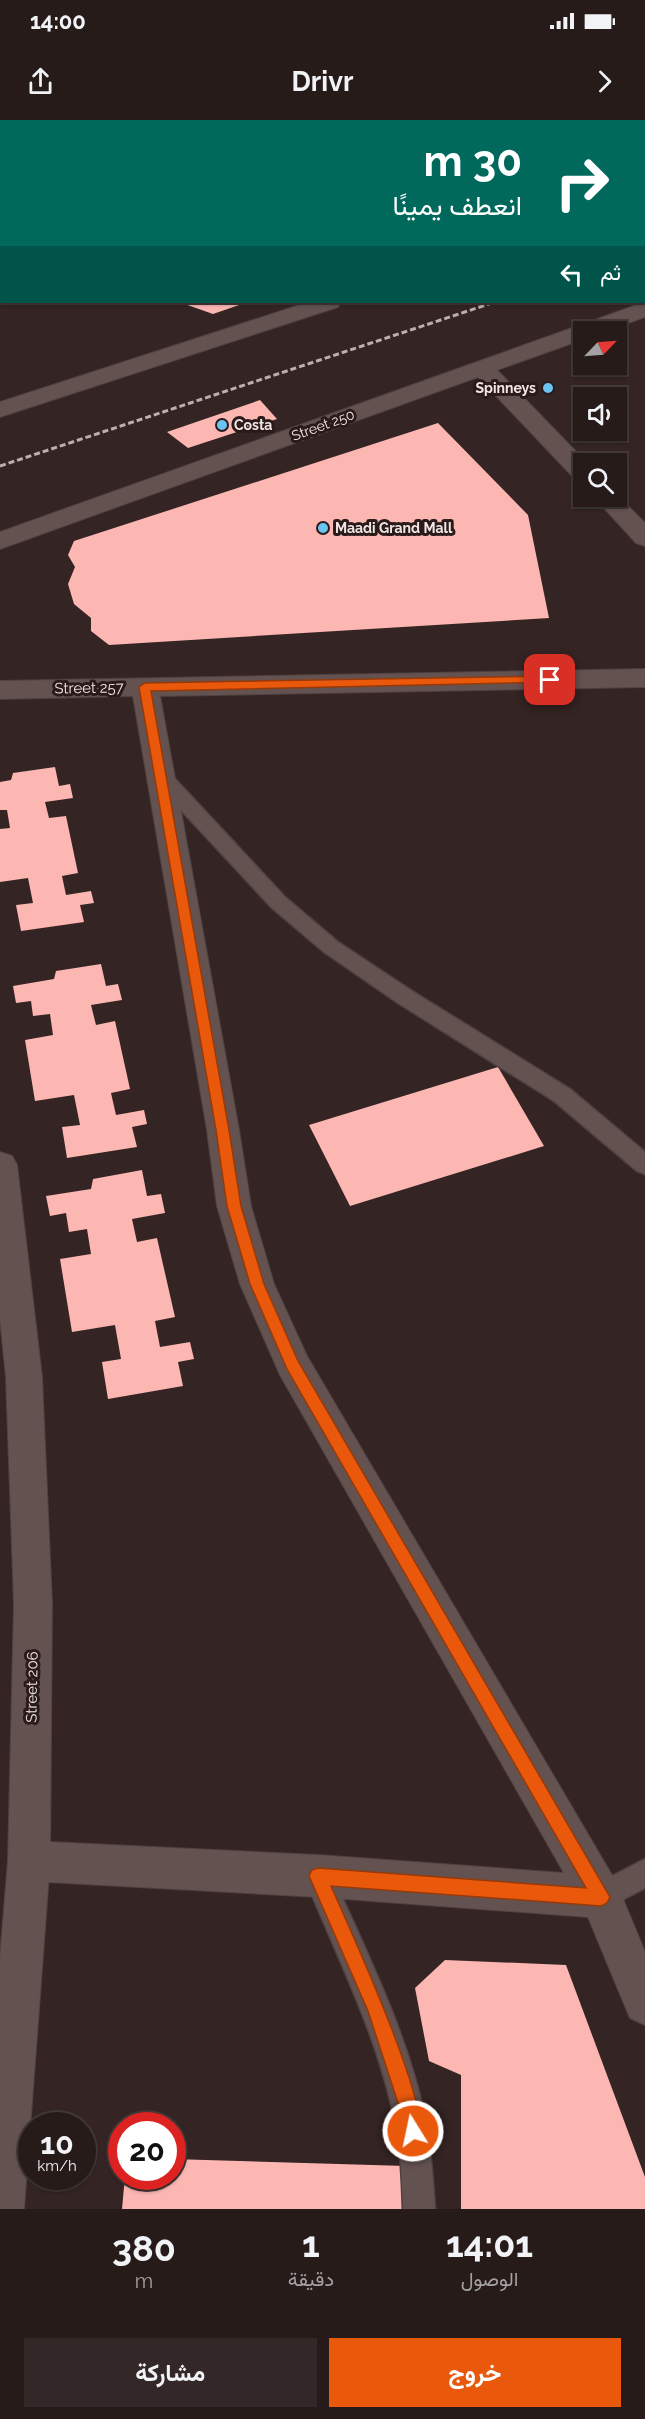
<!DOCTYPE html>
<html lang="ar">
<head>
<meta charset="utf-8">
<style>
  :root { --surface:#271b1a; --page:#332827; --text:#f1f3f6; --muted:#a4a1a2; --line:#433939; --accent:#ea580c }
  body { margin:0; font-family:Raleway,Vazirmatn,sans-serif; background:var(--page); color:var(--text); direction:rtl; height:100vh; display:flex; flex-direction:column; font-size:22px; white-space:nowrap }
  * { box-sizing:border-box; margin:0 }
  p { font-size:20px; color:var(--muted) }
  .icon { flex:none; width:33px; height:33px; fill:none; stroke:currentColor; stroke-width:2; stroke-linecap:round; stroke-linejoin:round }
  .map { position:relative; height:2089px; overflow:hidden; direction:ltr }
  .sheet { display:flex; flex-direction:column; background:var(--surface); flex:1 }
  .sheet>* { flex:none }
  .top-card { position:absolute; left:0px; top:0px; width:645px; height:183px; box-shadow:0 2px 4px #0004,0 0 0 2px var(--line); direction:rtl; background:#00695c; color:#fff; overflow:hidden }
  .needle { width:39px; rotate:65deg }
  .fabs { position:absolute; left:573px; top:201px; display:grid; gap:12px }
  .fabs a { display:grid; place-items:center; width:54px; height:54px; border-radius:0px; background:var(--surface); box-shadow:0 2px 4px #0004,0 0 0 2px var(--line); font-size:30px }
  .speed { position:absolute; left:18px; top:1992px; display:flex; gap:12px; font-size:30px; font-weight:700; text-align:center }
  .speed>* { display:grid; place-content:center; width:78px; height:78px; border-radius:50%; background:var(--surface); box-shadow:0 2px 4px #0004,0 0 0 2px var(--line); line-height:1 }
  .speed small { font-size:15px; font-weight:400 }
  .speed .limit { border:9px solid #d22; background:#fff; color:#111 }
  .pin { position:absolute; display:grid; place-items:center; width:51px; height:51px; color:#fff; margin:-26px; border-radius:12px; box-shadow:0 3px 9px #0006 }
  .me { position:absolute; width:66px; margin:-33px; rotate:350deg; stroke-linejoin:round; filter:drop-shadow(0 0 4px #0008) }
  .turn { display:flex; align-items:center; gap:21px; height:126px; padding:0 24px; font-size:27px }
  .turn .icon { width:78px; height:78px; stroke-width:2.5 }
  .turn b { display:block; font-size:42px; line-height:51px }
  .then { display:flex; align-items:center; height:57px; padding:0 24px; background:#0003; gap:12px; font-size:22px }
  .eta { display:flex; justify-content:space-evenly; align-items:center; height:102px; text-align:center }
  .eta b { font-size:36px; font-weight:700; line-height:42px }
  .action { display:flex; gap:12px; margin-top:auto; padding:12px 24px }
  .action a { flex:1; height:69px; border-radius:0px; background:var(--accent); color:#fff; font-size:24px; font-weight:700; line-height:69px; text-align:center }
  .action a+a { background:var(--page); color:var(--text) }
  .status { display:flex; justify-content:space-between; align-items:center; height:42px; padding:0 30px; background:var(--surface); direction:ltr }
  .status svg { height:16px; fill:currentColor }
  header { display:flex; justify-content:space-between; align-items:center; height:78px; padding:0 24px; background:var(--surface); font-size:27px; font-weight:700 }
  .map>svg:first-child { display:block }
  .building { fill:#fcb7b2 }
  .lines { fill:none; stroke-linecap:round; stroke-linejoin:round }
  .service-casing { stroke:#4f4141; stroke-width:3 }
  .minor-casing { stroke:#4f4141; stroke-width:2 }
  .tertiary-casing { stroke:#4f4141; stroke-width:2 }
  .service { fill:#635250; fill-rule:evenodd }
  .minor { fill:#635250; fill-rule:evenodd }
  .tertiary { fill:#635250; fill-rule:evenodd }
  .rail { stroke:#bcb0af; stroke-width:3; stroke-dasharray:6 3; stroke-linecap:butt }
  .route { fill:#ea580c; stroke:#983908; stroke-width:1.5 }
  .poi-dot { fill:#6ac3f1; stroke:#2a1b1a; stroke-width:2 }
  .labels { text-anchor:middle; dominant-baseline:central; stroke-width:6; stroke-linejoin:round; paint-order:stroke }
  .far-poi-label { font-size:14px; font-weight:bold; fill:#f2e7e6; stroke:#2a1b1a; text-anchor:start }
  .far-street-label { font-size:14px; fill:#f2e7e6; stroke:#2a1b1a }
  .street-label { font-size:15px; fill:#f2e7e6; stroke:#2a1b1a }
</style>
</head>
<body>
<div class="status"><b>14:00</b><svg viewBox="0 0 49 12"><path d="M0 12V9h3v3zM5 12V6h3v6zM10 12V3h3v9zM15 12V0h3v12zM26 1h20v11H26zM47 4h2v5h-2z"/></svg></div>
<header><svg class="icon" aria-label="forward" viewBox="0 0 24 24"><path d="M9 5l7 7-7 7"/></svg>Drivr<svg class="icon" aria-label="share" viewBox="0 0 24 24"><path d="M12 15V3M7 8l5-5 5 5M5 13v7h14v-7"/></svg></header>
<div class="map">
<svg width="645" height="2089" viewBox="0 0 645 2089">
  <rect width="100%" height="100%" fill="#342423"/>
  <path class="building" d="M179,182H248L213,194Z
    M260,280L277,299L188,328L167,312Z
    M438,303L528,395L549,498L109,525L91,511V498L74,484L68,464L75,447L68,435L74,421Z
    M55,647L59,666L70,664L73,678L45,682L49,698L66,696L78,753L62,756L66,775L91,771L94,783L80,785L84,802L21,811L16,785L33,783L28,758L0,762V709L10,708L7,690H0V662L11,660L13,653Z
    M101,844L106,866L118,864L122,880L91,885L96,905L115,901L130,969L111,973L116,995L144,990L147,1004L132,1007L137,1027L67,1038L62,1007L80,1005L74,975L35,981L25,920L53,915L50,894L33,896L31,881L16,883L13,866L54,859L56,851Z
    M498,947L544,1026L350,1086L309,1005Z
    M142,1050L147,1076L161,1074L165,1093L132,1099L137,1122L157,1118L175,1197L155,1201L160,1227L190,1222L194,1239L178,1242L183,1266L108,1279L102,1242L121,1239L115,1205L72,1212L60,1139L91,1134L87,1109L69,1112L66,1093L50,1096L46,1076L91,1069L93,1059Z
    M445,1840L566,1845L645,2057V2089H461V1955L429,1941L415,1868Z
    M172,2039L406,2046V2089H122L125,2056H172Z"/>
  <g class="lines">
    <defs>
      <path id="service" d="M159,647L166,649L285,777L338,822L412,871L570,969L645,1032V1054L637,1051L554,981L398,883L324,832L271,787L152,659L149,654L152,649Z
        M645,1739V1768L601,1791L591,1787L587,1777L591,1767Z
        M318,1742L328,1746C365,1829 408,1913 426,2002C431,2031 433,2060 435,2089H403C402,2060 401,2031 395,2002C378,1916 337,1837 304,1756L308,1746Z"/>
      <path id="minor" d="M94,0H118L119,2H95Z
        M193,0H214L192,2Z
        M599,0H620L598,2Z
        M644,77H645V89H644Z
        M2,140V154L0,155V141Z
        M309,182H341L338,187L0,297V282Z
        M645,182V197L604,212H584V219L497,250L588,344H584V361L575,359L478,257L0,429V412Z
        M616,374L645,403V426L636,423L593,376H616Z
        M645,549V567L160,576L239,1010L251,1086L274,1164L307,1236L616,1762L645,1832V1905L630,1898L588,1797L318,1777L29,1761L14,1755L8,1741L14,1727L29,1721L318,1735L564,1753L280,1255L240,1164L217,1086L207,1010L133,576L0,579V561Z"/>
      <path id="tertiary" d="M0,1032L12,1036L17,1045L42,1257L52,1484L50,1741L24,2089H0V1837L8,1741L14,1484L6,1257L0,1199Z"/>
    </defs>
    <use href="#service" class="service-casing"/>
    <use href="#minor" class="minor-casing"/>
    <use href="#tertiary" class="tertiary-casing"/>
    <use href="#service" class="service"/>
    <use href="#minor" class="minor"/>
    <use href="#tertiary" class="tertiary"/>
    <path class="rail" d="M0,346L495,182"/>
  </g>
  <path class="route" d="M550,556L554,557V562L151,571L229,1010L241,1086L264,1164L298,1241L610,1777L607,1783L601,1786L331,1766C348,1805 432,1987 419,2018L413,2021L406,2018L400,1989L368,1891L309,1756L312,1750L318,1748L586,1768L287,1249L250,1164L227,1086L216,1010L139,567L145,563Z"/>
  <g class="poi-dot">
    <circle cx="548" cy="268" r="6"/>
    <circle cx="222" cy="305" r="6"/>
    <circle cx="323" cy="408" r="6"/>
  </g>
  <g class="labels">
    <g class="far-poi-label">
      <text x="536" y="268" text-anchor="end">Spinneys</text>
      <text x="234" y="305">Costa</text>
      <text x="335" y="408">Maadi Grand Mall</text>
    </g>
    <g class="far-street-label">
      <text transform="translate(323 305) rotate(-20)">Street 250</text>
    </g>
    <g class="street-label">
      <text transform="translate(89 568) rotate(-1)">Street 257</text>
      <text transform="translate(32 1567) rotate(-89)">Street 206</text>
    </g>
  </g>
</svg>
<div class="fabs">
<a><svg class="needle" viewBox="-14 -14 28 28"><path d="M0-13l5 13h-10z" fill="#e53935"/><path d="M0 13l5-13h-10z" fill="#a4a1a2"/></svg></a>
<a><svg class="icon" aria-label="sound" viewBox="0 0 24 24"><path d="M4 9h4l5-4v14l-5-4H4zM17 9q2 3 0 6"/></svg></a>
<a><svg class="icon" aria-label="search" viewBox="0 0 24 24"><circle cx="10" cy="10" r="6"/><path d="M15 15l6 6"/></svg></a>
</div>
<div class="speed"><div>10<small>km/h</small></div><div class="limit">20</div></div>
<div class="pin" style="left:550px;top:560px;background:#d93025"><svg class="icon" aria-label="arrive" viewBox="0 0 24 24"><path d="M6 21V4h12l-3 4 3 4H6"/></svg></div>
<svg class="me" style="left:413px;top:2011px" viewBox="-20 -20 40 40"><circle r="17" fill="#ea580c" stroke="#fff" stroke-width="3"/><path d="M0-11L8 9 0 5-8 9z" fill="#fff"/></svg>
<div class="top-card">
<div class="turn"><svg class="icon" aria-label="right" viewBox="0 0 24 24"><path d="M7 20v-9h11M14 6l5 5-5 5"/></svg><div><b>30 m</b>انعطف يمينًا</div></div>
<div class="then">ثم<svg class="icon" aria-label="left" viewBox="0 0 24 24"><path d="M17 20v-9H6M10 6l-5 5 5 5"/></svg></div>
</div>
</div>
<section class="sheet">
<div class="eta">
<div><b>14:01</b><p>الوصول</p></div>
<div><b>1</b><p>دقيقة</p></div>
<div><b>380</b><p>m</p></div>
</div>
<div class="action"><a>خروج</a><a>مشاركة</a></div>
</section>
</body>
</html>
